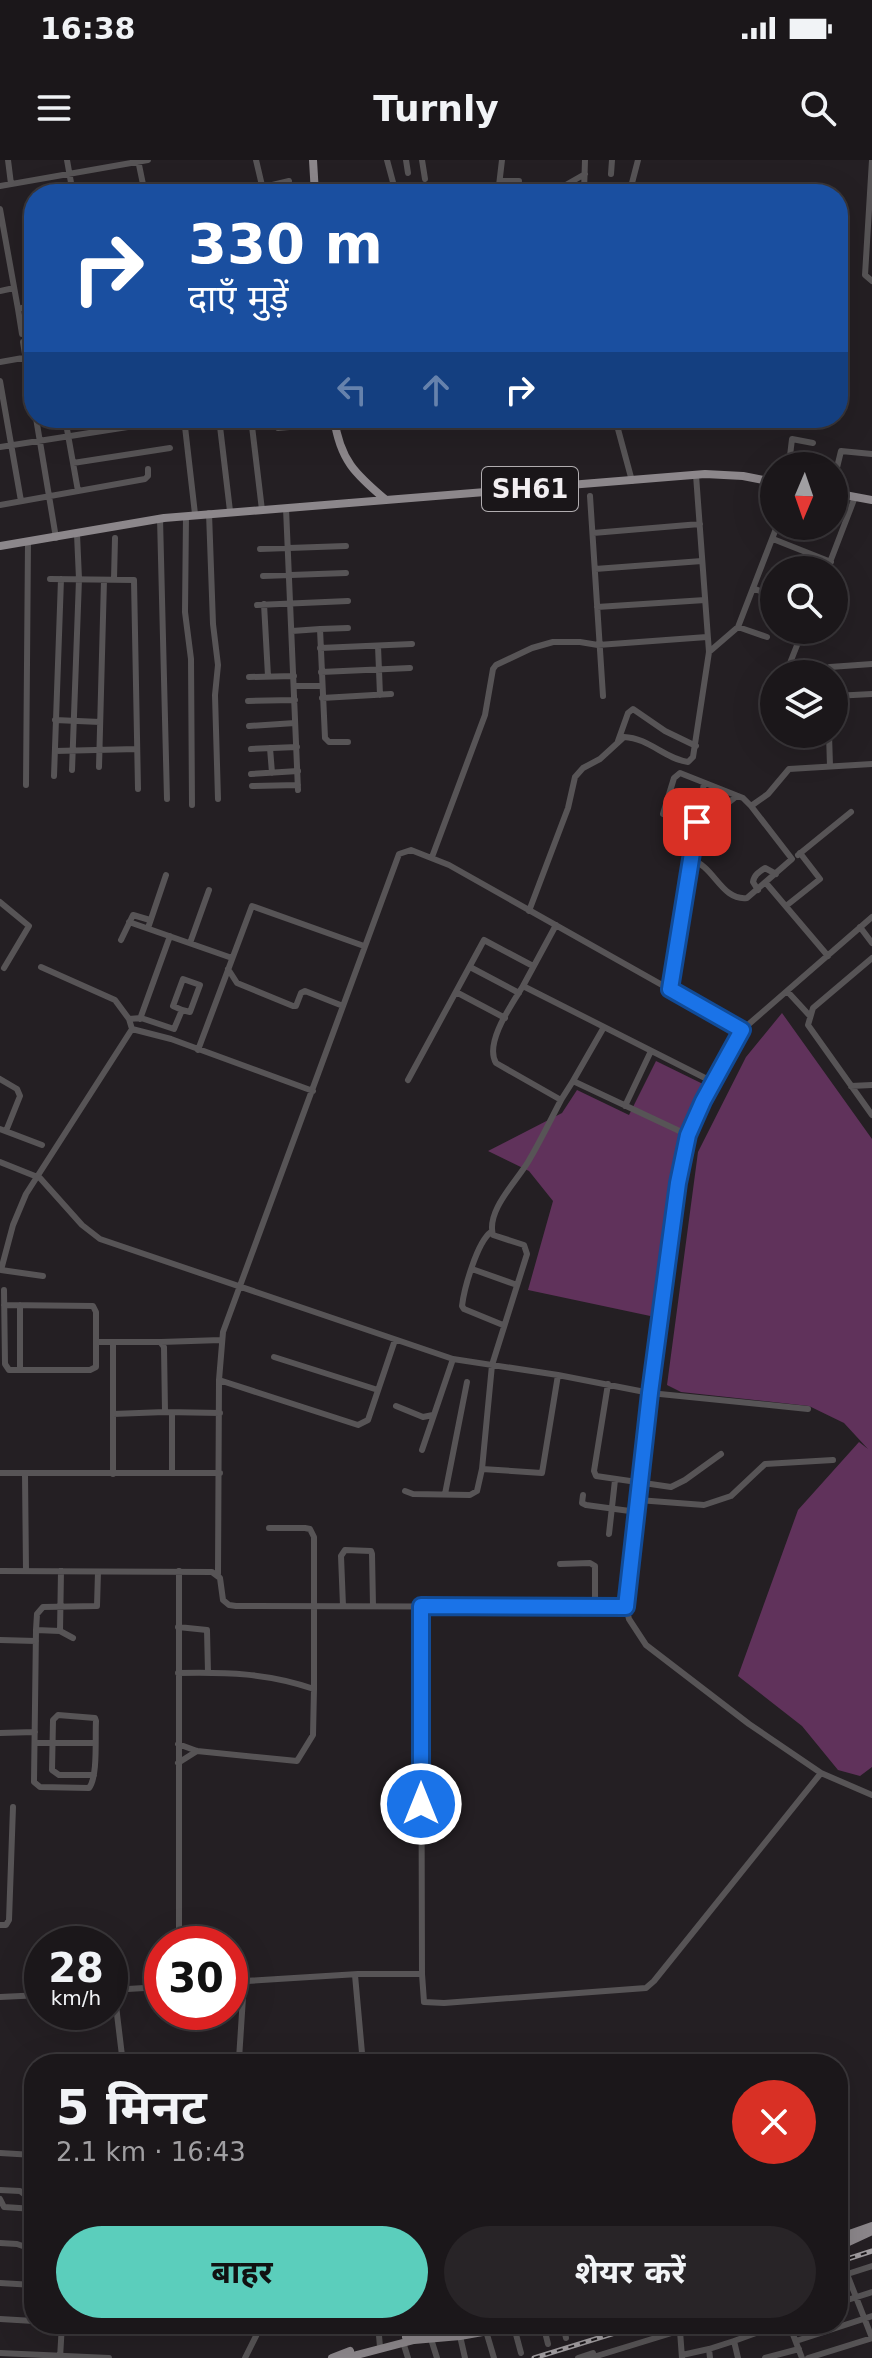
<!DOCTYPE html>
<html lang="hi">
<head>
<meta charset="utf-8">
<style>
  :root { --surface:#1b171a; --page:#282427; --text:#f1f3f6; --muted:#a09fa2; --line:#393639; --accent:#5bcebc }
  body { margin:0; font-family:"DejaVu Sans","Noto Sans Devanagari",sans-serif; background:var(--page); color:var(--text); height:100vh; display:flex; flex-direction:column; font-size:30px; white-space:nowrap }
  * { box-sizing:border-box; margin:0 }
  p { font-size:26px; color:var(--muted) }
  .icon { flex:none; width:44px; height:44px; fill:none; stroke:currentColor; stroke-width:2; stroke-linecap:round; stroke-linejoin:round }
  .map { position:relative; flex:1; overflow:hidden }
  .details { position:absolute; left:24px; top:1894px; width:824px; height:280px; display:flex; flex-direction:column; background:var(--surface); border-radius:32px; box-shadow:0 8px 32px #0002,0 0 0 2px var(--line) }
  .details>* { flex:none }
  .guide { position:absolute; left:24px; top:24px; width:824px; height:244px; border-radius:32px; box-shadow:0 8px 32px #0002,0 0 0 2px var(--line); background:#1a4fa0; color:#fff; overflow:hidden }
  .needle { width:52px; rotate:182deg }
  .fabs { position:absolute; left:760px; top:292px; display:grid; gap:16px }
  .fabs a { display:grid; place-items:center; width:88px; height:88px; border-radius:50%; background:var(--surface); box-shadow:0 8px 32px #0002,0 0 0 2px var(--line); font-size:40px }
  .speed { position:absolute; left:24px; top:1766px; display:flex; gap:16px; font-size:40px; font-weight:700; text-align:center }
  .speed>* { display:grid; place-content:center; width:104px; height:104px; border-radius:50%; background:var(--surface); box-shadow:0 8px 32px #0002,0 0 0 2px var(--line); line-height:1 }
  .speed small { font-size:20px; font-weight:400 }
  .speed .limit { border:12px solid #d22; background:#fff; color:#111 }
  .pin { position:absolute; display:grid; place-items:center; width:68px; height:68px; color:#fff; margin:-34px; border-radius:16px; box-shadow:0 4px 12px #0006 }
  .me { position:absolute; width:88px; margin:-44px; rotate:0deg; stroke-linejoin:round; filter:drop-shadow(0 0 6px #0008) }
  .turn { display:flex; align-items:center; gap:28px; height:168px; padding:0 32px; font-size:36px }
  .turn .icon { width:104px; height:104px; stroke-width:2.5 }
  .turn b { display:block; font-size:56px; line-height:68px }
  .lanes { display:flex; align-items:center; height:76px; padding:0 32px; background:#0003; justify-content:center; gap:40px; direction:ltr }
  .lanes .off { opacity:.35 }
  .round { display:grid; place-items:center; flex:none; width:84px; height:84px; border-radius:42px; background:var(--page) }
  .summary { display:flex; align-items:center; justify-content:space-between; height:136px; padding:0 32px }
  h1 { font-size:48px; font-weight:700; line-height:60px }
  .button { display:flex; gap:16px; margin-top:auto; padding:16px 32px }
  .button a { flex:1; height:92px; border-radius:48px; background:var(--accent); color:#111; font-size:32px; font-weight:700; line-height:92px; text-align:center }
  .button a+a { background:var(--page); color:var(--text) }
  .status { display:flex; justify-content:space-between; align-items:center; height:56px; padding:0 40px; background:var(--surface); direction:ltr }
  .status svg { height:22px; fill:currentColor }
  header { display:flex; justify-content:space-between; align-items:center; height:104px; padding:0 32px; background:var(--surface); font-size:36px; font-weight:700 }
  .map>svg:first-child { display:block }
  .green { fill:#60325b }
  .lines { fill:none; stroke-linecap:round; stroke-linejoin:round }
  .minor { stroke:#575456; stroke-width:6 }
  .major { stroke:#8c878b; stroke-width:8 }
  .rail-casing { stroke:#a19da0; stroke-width:5 }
  .rail { stroke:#1a1619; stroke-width:2; stroke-dasharray:6; stroke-linecap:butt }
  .route-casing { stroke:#114b97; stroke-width:20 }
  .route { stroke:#1a73e8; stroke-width:14 }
  .labels { text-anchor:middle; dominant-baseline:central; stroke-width:8; stroke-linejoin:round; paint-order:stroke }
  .shield { fill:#1a1619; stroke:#b1adb0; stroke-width:2 }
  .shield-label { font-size:26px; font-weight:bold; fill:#f2eef1 }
</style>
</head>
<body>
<div class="status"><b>16:38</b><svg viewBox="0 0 49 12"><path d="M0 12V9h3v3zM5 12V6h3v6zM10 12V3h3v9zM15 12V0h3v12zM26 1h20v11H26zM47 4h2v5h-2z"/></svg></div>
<header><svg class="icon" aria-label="menu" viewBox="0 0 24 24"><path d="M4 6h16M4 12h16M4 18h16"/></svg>Turnly<svg class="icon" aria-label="search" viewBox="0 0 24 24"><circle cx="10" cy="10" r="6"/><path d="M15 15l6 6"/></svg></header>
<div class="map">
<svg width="872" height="2198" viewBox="0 0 872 2198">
  <rect width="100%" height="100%" fill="#241f23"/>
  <path class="green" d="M782,853L872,979V1607L860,1616L838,1610L802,1566L738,1516L798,1350L859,1282L868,1289L844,1263L809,1246L681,1232L667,1225L698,992L746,897Z
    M656,901L705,925L680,985L672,1013L655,1157L528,1130L553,1041L529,1011L488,991L562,953L577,930L629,955Z"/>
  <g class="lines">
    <path class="minor" d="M8,0L11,24
      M67,0L73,34
      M138,0L145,34
      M256,0L264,34
      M387,0L394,26
      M406,0L408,13
      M422,0L425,19
      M872,0L865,115L872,121
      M611,14L612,0
      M501,21H519
      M0,26L148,0
      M584,31H633
      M633,31L632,23L638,0
      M584,32L585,0
      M127,33L144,29
      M235,34L289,21
      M498,34L502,0
      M550,34L585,14
      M0,49L18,149
      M0,131L14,128
      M34,145L18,149L22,174L34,171
      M23,182L34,249
      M0,202L34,196
      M0,221L21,341
      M36,258L56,378
      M65,258L78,331
      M94,258L96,271
      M184,258L195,354
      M219,258L230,351
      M251,258L262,350
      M277,258L278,268L323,264
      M615,258L632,321
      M0,287L166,261
      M779,302L800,306
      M73,303L170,288
      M789,304L792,279L813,283
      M834,320L841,291L872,294
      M590,336L603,536
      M0,345L145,319L148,316V309
      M286,348L298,630
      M209,353L213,464L218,505L215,535L218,639
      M186,356L185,452L191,499L192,645
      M160,358L167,639
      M593,373L700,364
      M773,379L831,402
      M260,389L346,386
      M595,409L702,401
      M827,410L855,337
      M263,416L346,413
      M50,419L134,420L138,629
      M114,419L115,378
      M753,428L774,437
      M264,444L268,516
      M257,445L348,441
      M597,447L705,440
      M738,467L767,477
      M320,469L348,468
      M292,471L320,469L325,578L329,582H348
      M378,486L380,535
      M320,488L412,484
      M709,492L738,467L777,366
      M790,503L803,470
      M321,512L410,508
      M830,514V507L872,504
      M249,517L294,516
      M295,526H322
      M834,536L872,534
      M322,538L391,534
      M248,541L295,540
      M55,560L100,562
      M249,566L295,563
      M829,574L830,606
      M618,581L628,553L633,549L665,571L696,586
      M270,588L272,613
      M251,589L297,587
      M55,591L137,589
      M99,607L104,420
      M72,610L79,419L77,374
      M251,614L298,611
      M54,616L61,419
      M26,625L28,382
      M252,626L298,625
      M737,636L696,668L663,654L674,618L680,613L743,638L751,646
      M798,695L851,652
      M432,697L485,555L493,509L496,505L532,488L553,482H580L598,485L707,477
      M691,700C714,705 721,741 747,738L792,699L751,646L768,634L789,609L872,604
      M766,723L828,796
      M758,730L753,722C754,715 759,712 765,708L776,714
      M0,742L29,766L4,808
      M786,746L820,719L800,693
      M529,751L568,648L575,617L583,608L600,599L624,577C649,578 665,599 688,602L693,597L709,492L696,315
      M872,757L742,870L703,941L688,975L678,1023L650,1233L626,1447L629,1459L646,1485L749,1564L821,1613L872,1635
      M129,762L232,798
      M556,765L523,826L713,922
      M860,767L872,783
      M148,768L166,715
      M121,780L133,755L150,760
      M190,783L209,730
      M872,798L813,848L808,865L872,955
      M41,807L115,840L129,859
      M470,807L519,833
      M228,809L237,823L293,846H296L301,833L305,831L343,846
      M523,826C512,844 484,883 496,903L561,940L573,921L688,975
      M670,829L704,623
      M787,831L809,855
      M456,832L505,858
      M140,859L170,776
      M132,869L129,859L141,858L174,869L182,850L190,852L200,825L183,819L173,846L182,850
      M198,890L252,746L364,786
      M0,919L17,929L20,936L6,971
      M408,920L484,780L533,806
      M573,921L604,867
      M851,926L872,925
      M625,946L651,891
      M0,969L42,985
      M0,1002L40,1018L82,1065L100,1079L453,1199L558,1215L650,1233L808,1249
      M491,1072C477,1082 464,1129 462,1146L464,1149L503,1165
      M472,1109L517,1125
      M43,1116L1,1110L13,1065L26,1034L132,869L171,879L313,931
      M4,1145L93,1146L96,1152V1207L90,1210H9L5,1204L4,1130
      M96,1182H160L164,1187L165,1252L220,1253
      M161,1182L221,1180
      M274,1197L378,1230
      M20,1210V1145
      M558,1215L542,1313L482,1309L492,1205L527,1094L524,1085L493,1075C486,1051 516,1022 528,1002C540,982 550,961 561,940
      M219,1220L358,1265L368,1260L395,1180
      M608,1224L594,1311L596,1316L671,1327L685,1320L721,1294
      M396,1246L423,1257L433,1255
      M113,1254L165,1252
      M422,1290L453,1199
      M0,1313H220
      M172,1313V1253
      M25,1314L26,1410
      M113,1314V1182
      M405,1331L413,1334L470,1335L477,1331L482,1309
      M445,1334L467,1222
      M583,1335L582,1343L586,1345L637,1352
      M638,1340L704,1345L731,1336L765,1304L833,1300
      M609,1374L615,1320
      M560,1404L590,1403L595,1406V1447
      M0,1411L212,1412L220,1418L223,1440L229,1445L236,1446L626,1447
      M218,1414L219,1220L223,1172L399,694L411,690L449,705L742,870
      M343,1446L341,1396L345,1390L371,1391L372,1394L373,1446
      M421,1446L422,1814L424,1842L444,1843L646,1828L654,1821L821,1613
      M178,1467L207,1470L208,1512
      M36,1470L60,1471L61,1411
      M60,1471L73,1478
      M0,1480L36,1481
      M178,1513C226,1512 268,1513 314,1529V1377L310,1369L305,1368H269
      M0,1573L35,1572
      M35,1583H95
      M178,1584L197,1591L297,1601L313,1575L314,1529
      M178,1603L197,1591
      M94,1615H59L52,1610L53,1560L58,1555L95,1558L96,1561C95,1578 98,1617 89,1628L40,1627L34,1622L36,1470L37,1454L43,1447L97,1446L98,1412
      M0,1765H6L9,1760L13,1647
      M179,1784V1411
      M355,1815L363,1904
      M230,1822L358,1814H422
      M114,1829L123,1904
      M110,1830L162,1827
      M0,1837L42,1835
      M239,1899L244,1822
      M0,1993L34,1995
      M0,2030L20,2031L34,2042
      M0,2039L4,2047L34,2049
      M0,2083L17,2084L34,2090
      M847,2114L872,2178
      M838,2117L872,2106
      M0,2123L34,2125
      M838,2143L872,2132
      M0,2159L34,2161
      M107,2164L266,2171L268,2164
      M378,2164L380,2187
      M543,2164L548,2184
      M563,2164L566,2178
      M579,2164L581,2173
      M789,2164L802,2198
      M514,2167L521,2193
      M455,2169L484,2164
      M486,2171L494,2198
      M680,2171L682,2198
      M460,2176L465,2198
      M431,2179L437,2198
      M734,2181L781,2164
      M796,2181L872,2156
      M403,2182L408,2198
      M709,2189L734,2181L738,2198
      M0,2193L109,2198
      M682,2195L709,2189L710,2198
      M60,2198L62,2164
      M245,2198L259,2170
      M578,2198L593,2193
      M590,2198L701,2164
      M765,2198L799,2189
      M808,2198L872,2178"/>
    <path class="major" d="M313,0L315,34
      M334,258C340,300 355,314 386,340L705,314L743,316L774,322
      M834,333L872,340
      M0,386L164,358L386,340
      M838,2078L872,2066
      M838,2087L872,2071
      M406,2177L461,2164
      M332,2198L350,2191
      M345,2198L414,2180L460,2176L529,2164"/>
    <defs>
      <path id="rail" d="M838,2102L872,2091
        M534,2198L644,2164"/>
    </defs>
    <use href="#rail" class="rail-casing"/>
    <use href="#rail" class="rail"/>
  </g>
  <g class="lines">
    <defs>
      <path id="route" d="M421,1644V1446L626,1447L650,1233L678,1023L688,975L703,941L742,870L670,829L697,662"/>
    </defs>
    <use href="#route" class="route-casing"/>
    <use href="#route" class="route"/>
  </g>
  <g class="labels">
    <rect class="shield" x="482" y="307" width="96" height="44" rx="6"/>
    <g class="shield-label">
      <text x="530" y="329">SH61</text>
    </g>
  </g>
</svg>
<div class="fabs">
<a><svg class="needle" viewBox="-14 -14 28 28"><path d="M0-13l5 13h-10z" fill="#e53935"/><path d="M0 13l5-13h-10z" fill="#a09fa2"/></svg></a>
<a><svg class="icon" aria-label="search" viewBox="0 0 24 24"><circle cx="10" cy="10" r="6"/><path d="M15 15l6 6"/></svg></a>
<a><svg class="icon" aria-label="layers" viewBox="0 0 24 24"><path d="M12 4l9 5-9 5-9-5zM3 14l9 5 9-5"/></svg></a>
</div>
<div class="speed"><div>28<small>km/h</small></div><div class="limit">30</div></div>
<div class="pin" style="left:697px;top:662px;background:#d93025"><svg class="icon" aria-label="arrive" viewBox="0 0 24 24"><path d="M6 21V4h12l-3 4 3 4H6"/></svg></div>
<svg class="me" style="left:421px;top:1644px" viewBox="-20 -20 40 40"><circle r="17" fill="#1a73e8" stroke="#fff" stroke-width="3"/><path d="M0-11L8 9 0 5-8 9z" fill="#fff"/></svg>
<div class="guide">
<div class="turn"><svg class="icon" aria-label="right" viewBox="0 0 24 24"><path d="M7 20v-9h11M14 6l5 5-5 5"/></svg><div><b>330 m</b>दाएँ मुड़ें</div></div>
<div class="lanes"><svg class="icon off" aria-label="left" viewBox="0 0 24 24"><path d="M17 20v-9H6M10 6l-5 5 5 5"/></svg><svg class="icon off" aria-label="ahead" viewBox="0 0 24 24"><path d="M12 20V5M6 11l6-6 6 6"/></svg><svg class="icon" aria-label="right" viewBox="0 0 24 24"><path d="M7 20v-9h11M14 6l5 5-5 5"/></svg></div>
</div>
<section class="details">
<div class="summary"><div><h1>5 मिनट</h1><p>2.1 km · 16:43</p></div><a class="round" style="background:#d93025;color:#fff"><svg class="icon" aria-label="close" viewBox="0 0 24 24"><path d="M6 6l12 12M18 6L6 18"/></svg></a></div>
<div class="button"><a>बाहर</a><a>शेयर करें</a></div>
</section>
</div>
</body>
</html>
